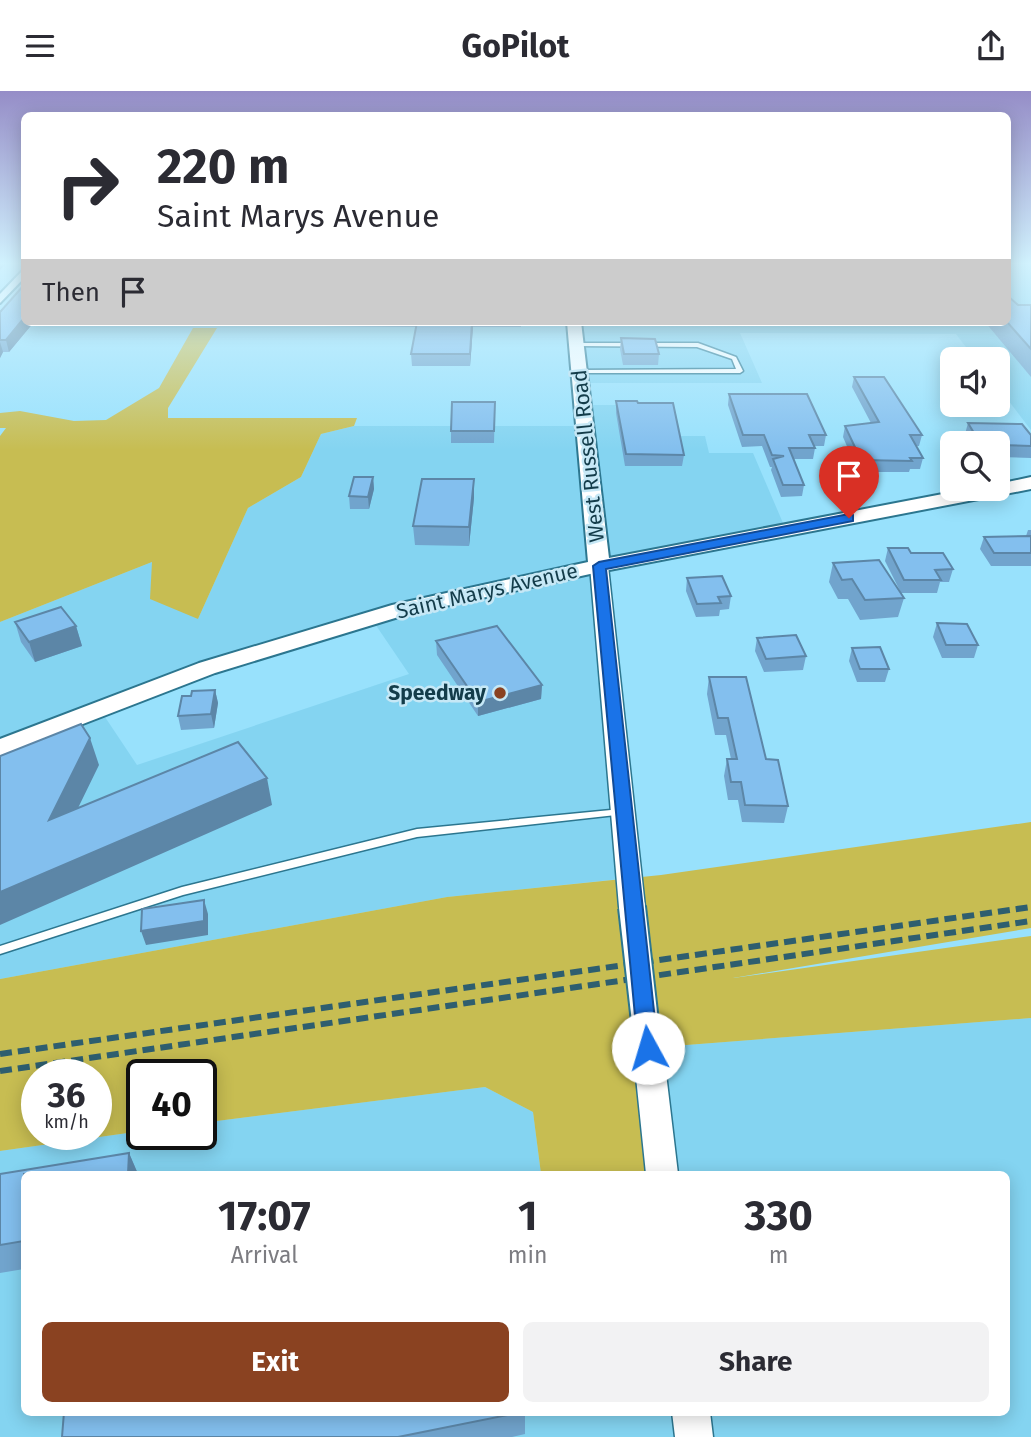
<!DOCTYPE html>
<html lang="en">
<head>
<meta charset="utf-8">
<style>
  :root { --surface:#fff; --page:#f2f2f3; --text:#2b2b33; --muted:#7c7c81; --accent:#8a4221 }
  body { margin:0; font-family:"Fira Sans",sans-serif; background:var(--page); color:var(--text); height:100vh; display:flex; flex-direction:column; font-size:26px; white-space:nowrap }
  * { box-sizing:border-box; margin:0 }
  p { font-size:23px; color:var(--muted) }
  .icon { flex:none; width:38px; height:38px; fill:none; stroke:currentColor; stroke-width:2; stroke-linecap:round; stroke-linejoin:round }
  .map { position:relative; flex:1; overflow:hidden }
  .panel { position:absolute; left:21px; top:1080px; width:989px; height:245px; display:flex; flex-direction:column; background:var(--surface); border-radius:10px; box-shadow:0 4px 18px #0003 }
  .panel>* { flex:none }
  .banner { position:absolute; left:21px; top:21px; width:990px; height:214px; border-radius:10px; box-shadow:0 4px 18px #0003; background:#fff; color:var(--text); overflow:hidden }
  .fabs { position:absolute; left:940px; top:256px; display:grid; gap:14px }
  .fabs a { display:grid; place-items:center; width:70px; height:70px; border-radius:10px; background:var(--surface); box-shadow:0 4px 18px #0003; font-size:35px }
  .speed { position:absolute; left:21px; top:968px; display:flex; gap:14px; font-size:35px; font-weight:700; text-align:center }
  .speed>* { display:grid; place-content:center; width:91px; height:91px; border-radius:50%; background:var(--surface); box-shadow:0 4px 18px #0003; line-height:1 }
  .speed small { font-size:18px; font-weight:400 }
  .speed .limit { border:4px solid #111; border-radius:10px; background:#fff; color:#111 }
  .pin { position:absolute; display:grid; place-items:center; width:60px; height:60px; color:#fff; margin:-72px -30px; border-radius:50% 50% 50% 0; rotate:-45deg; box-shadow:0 0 7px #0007 }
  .pin .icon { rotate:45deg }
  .me { position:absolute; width:77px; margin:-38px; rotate:354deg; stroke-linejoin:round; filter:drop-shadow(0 0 5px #0008) }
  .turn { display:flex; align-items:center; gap:24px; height:147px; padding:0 21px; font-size:32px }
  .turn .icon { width:91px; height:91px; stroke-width:2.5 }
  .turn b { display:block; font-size:49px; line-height:60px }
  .then { display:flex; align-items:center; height:66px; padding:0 21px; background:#0003; gap:14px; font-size:26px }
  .eta { display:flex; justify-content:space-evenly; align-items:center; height:119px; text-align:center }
  .eta b { font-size:42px; font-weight:700; line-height:49px }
  .button { display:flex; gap:14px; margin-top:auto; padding:14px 21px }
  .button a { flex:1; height:80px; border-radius:10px; background:var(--accent); color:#fff; font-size:28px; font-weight:700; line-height:80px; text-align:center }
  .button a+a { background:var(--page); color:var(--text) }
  header { display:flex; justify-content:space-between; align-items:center; height:91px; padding:0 21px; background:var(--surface); font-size:32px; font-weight:700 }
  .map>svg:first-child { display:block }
  .built { fill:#84d4f1; fill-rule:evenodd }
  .green { fill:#c7bd52; fill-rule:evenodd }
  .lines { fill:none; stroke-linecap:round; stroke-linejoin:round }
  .service-casing { stroke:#2c768f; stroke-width:3 }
  .minor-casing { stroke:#2c768f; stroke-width:4 }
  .tertiary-casing { stroke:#2c768f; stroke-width:3 }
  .secondary-casing { stroke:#2c768f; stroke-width:4 }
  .service { fill:#fff; fill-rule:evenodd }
  .minor { fill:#fff; fill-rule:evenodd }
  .tertiary { fill:#fff; fill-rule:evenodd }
  .secondary { fill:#fff; fill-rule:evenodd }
  .rail { stroke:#2e5e6f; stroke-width:6; stroke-dasharray:12 6; stroke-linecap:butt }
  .tertiary-bridge-casing { stroke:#2c768f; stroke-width:30; stroke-linecap:butt }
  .tertiary-bridge { stroke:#fff; stroke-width:26 }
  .wall { fill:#71a4cd }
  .shaded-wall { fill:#5c86a7 }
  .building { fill:#83bfee; stroke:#5c86a7; stroke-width:2 }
  .route { fill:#1a73e8; stroke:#114b97; stroke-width:2 }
  .poi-dot { fill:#8a4221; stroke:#c6e8f6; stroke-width:2.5 }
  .labels { text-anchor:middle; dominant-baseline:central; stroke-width:5; stroke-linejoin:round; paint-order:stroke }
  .street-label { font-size:21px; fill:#133c4a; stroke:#c6e8f6 }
  .poi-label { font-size:21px; font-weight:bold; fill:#133c4a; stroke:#c6e8f6; text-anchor:end }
</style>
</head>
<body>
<header><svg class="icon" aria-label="menu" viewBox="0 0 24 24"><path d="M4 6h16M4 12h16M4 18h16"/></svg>GoPilot<svg class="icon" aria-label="share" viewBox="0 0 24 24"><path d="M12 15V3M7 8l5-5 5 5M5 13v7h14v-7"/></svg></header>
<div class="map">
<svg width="1031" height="1346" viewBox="0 0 1031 1346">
  <rect width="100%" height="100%" fill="#98e1fc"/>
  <path class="built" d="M1008,171H1031V339L998,296V268H975L956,243L740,242L762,292H580L574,231H1008Z
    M583,314H674L681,345H705L709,362H753L786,439L599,475L629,787L447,806L0,888V531L152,471L198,528L248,417L301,386L321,343L354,335H585ZM371,527L409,583L137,674L101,620Z
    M1031,927V1346H0V1060L142,1040V1043H201V1032L485,996L533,1021L541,1083H24V1321H1006V1083H662L648,957Z"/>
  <path class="green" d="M193,237H217L168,317V327H357L354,335L321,343L301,386L248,417L198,528L150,508L152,471L0,531V345L6,337H0V322L20,320L74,330L106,329L159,297Z
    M1031,731V837L733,887L1031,845V927L648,957L662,1083H541L533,1021L485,996L201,1032V984H142V1040L0,1060V888L447,806L661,784ZM37,984H96V1043H37Z"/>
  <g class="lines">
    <defs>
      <path id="service" d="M574,252H698L736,266L743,280L740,282H579L577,281V279L736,278L732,268L697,256L576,255L574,254Z
        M621,718L626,721L625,723L417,746L183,804L0,863V855L182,796L417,738Z"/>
      <path id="minor" d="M24,178V187L0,212V203Z"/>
      <path id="tertiary" d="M599,470L608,475L645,816L641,823L632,826L623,823L619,816L590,475Z
        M648,945L658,948L663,957L678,1083H646L633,957L638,948Z
        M672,1321H710L713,1346H675Z"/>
      <path id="secondary" d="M567,231H581L609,467L974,397H998V393L1031,386V398L599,481L405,524L215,582L0,665V648L199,572L392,514L588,471Z"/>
    </defs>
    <use href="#service" class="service-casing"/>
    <use href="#minor" class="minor-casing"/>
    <use href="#tertiary" class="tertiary-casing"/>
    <use href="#secondary" class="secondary-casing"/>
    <use href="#service" class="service"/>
    <use href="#minor" class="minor"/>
    <use href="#tertiary" class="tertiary"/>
    <use href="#secondary" class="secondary"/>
    <path class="rail" d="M0,963L1031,816
      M0,980L1031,830"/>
    <defs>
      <path id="tertiary-bridge" d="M632,816L648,957"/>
    </defs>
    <use href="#tertiary-bridge" class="tertiary-bridge-casing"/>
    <use href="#tertiary-bridge" class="tertiary-bridge"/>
  </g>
  <path class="wall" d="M1018,214H1031V286L985,231H1008Z
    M0,221L24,231H34L9,261H3L0,267Z
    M218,231H521V236H473L470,275H412L411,263L416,236L219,234Z
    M621,247L659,263L658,274H623L620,258Z
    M854,286L922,344L919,355H916L923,367L920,378H910L909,381H858L843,346L845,335L871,332L852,296Z
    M729,303L826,344L824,355H814L815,357L813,368H794L804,394L802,405L781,406L771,379L772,376H770L762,355L742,356L728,314Z
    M616,310L684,364L682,375H625L616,322Z
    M495,311L494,352H451V340Z
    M968,332L1031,344V367L998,366V352H970L965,343Z
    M373,386L374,398L369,418H350L349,405Z
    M474,407L469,455L415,454L413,435Z
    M1028,439H1031V475H991L980,458L984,446L1026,445Z
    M888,457L911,462L953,478L949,491H940L937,502H901L885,470Z
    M833,472L904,507L898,526L860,529L848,508H838L829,491Z
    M687,487L731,505L729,518L720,519L719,525L696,526L686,500Z
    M15,531L76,535L82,555L35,571L21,551Z
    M937,532L978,554L974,567H942L933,546Z
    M757,547L806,565L803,579L764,581L755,560Z
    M436,550L542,594L541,608L478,625L437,564Z
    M852,557L889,578L885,591H857L849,570Z
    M709,586L766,668L788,715L784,732L742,731L738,709H728L724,685L727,668H731L726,644H715L707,603Z
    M215,599L218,612L214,637L181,639L178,625Z
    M129,1062L138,1083H24V1178L0,1182V1083Z
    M525,1321V1343L512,1346H62Z"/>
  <path class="shaded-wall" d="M0,171H8L0,179Z
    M24,227V231H34L9,261L6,249Z
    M472,231L473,236L470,275V263Z
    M0,251L3,261L0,267Z
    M373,386L374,398L369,418L368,406Z
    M474,388V407L469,455V436Z
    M76,535L82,555L35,571L29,551Z
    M542,594L541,608L478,625V611Z
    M215,599L218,612L214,637L211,623Z
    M90,647L99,674L59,756L49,729Z
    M267,687L272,714L0,834V801Z
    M204,809L208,823V844L146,854L141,840Z
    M129,1062L138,1083H128Z"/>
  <path class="building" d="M24,194V227L6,249H0V221Z
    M1008,205L1018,214H1031V258L1007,231Z
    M417,231H472L470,263H411Z
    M621,247L655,248L659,263H624Z
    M854,286H884L922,344H910L923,367H910L912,370L861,369L845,335L879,331Z
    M729,303H807L826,344H809L815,357H789L804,394H783L773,368L784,365L772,364L764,344H743Z
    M616,310H637L638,312H673L684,364L626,363Z
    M452,311H495L494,340H451Z
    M968,332L1022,333L1031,344V355L998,354V352H980Z
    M354,386H373L368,406L349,405Z
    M422,388H474L469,436L413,435Z
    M1031,445V462H994L984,446Z
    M888,457H908L911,462H943L953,478L935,479L941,489H904Z
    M879,469L904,507L865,509L852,488L842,489L833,472Z
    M722,485L731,505L718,506L721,512L697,513L687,487Z
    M61,516L76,535L29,551L15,531Z
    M937,532L967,533L978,554H946Z
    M497,535L542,594L478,611L436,550Z
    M796,544L806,565L766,568L757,547Z
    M880,556L889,578H860L852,557Z
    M709,586H746L766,668L778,669L788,715L745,714L741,691H731L727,668H737L728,627H718Z
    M215,599L211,623L178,625L182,605H191L192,600Z
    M81,633L90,647L49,729L238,651L267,687L0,801V665Z
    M204,809V830L141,840L142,818Z
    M129,1062L128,1083H24V1150L0,1154V1083Z
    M64,1321H523L398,1346H62Z"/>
  <linearGradient id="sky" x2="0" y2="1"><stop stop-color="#958dc7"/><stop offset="0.48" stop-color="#d1f2fe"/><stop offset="1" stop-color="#d1f2fe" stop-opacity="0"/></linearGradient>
  <rect width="1031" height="359" fill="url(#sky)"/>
  <path class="route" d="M849,423L853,424V430L606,478L658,957L655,963L648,965L641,963L638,957L593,475L599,471Z"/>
  <circle class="poi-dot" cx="500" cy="602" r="7"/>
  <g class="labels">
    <g class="street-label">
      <text transform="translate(588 365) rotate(-96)">West Russell Road</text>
      <text transform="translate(487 500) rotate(-13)">Saint Marys Avenue</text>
    </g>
    <g class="poi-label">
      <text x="486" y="602">Speedway</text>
    </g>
  </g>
</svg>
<div class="fabs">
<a><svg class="icon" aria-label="sound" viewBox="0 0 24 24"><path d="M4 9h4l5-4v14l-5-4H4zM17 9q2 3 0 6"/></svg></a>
<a><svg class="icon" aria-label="search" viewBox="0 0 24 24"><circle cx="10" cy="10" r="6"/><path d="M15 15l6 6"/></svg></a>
</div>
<div class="speed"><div>36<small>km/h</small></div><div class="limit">40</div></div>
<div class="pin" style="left:849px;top:427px;background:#d93025"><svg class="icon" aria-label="arrive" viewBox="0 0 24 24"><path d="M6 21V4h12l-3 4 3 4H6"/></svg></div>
<svg class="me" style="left:648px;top:957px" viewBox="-20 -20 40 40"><circle r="19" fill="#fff"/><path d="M0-13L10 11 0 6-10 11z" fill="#1a73e8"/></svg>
<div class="banner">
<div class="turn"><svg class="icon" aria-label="right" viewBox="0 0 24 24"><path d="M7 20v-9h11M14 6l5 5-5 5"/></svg><div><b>220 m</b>Saint Marys Avenue</div></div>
<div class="then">Then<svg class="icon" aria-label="arrive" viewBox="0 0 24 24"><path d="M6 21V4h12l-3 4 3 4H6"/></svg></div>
</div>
<section class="panel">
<div class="eta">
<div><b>17:07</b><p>Arrival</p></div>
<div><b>1</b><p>min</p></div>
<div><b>330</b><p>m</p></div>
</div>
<div class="button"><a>Exit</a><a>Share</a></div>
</section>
</div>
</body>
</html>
